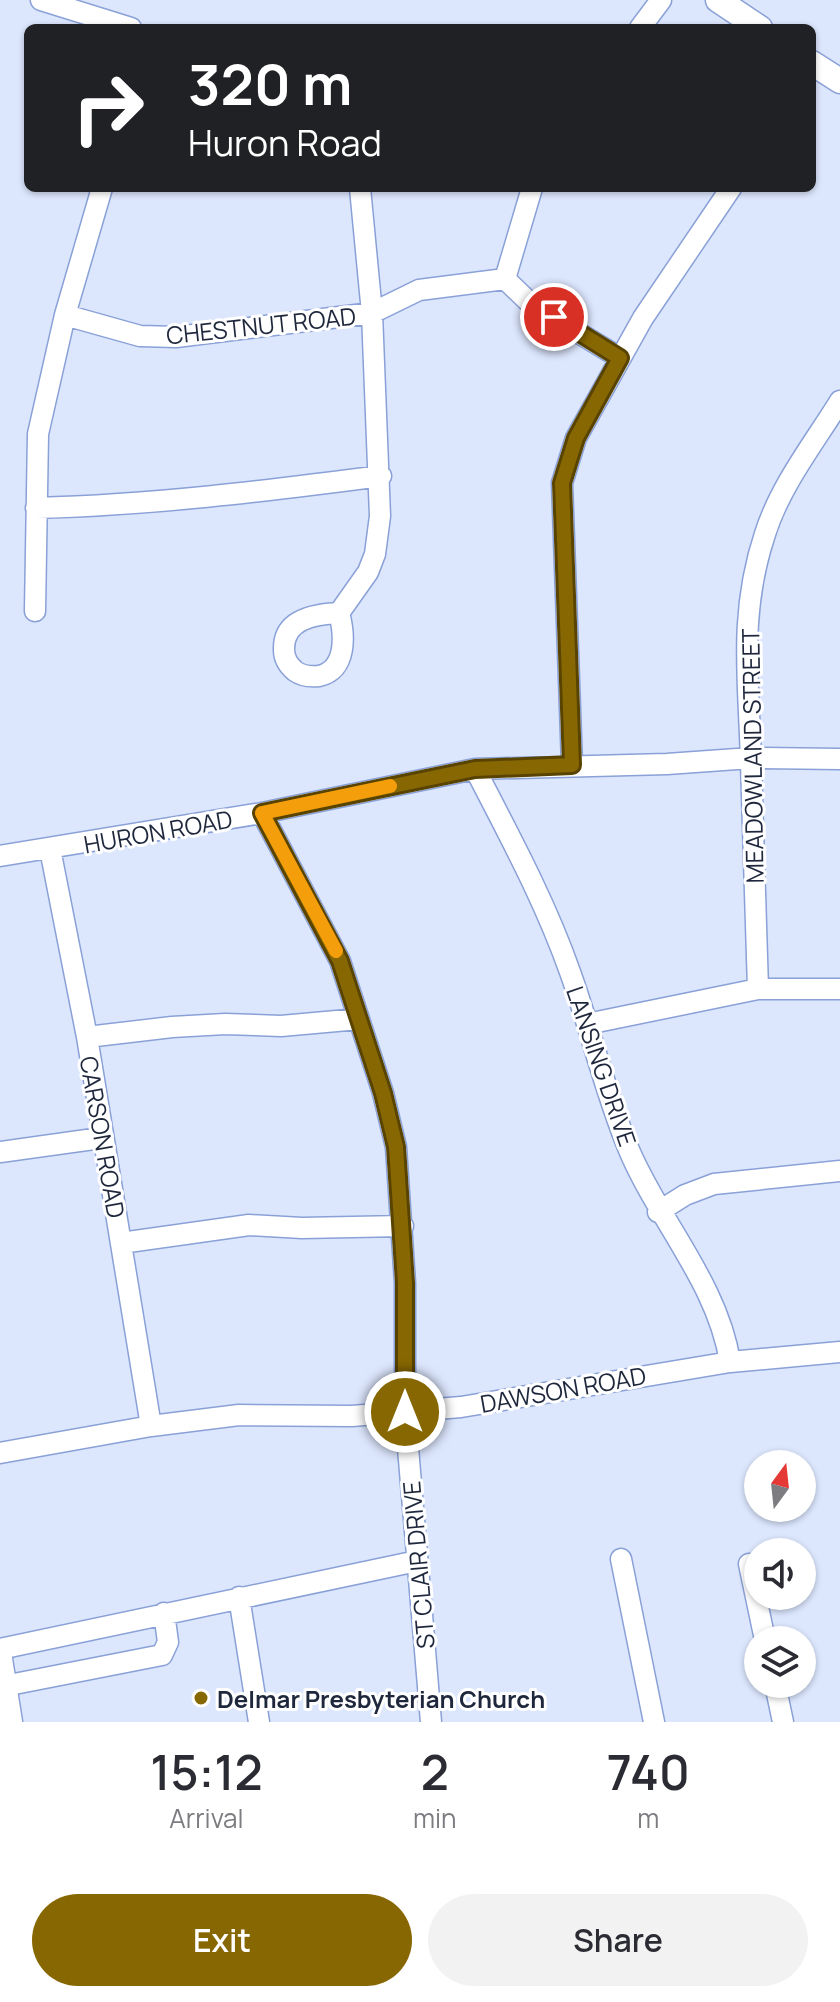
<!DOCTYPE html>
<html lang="en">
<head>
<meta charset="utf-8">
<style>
  :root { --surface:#fff; --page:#f2f2f3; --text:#2b2b33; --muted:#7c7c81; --accent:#876701 }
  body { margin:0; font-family:Manrope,sans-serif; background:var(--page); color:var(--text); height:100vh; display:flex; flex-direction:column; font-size:30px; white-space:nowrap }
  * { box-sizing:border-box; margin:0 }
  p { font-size:26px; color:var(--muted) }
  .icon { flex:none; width:44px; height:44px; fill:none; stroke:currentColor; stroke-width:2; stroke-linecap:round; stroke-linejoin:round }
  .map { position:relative; height:1722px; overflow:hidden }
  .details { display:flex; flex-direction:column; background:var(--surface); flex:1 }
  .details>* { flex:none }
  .hud { position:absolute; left:24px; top:24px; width:792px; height:168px; border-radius:12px; box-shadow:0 2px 6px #0004; background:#202124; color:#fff; overflow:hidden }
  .needle { width:52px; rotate:15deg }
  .fabs { position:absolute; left:744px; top:1450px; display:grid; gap:16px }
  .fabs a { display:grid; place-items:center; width:72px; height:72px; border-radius:50%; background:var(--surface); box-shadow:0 2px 6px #0004; font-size:40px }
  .pin { position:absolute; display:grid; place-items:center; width:68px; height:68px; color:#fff; margin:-34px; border:4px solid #fff; border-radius:50%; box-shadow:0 2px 8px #0007 }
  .me { position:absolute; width:88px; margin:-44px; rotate:0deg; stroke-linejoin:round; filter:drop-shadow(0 0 6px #0008) }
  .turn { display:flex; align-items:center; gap:28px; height:168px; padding:0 32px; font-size:36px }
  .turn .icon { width:104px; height:104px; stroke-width:2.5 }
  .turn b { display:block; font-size:56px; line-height:68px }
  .eta { display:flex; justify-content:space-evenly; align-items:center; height:136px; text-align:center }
  .eta b { font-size:48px; font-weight:600; line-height:56px }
  .action { display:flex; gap:16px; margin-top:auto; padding:16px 32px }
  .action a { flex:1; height:92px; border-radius:48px; background:var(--accent); color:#fff; font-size:32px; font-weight:600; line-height:92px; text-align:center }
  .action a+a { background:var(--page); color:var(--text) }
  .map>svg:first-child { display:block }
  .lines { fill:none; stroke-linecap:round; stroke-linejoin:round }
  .minor-casing { stroke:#8aa1d7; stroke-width:23 }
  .major-casing { stroke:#8aa1d7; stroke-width:27 }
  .minor { stroke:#fff; stroke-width:20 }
  .major { stroke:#fff; stroke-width:24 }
  .route-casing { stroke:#584301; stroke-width:20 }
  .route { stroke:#876701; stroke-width:14 }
  .slow { stroke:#f59e0b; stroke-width:14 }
  .poi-dot { fill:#876701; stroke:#fff; stroke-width:3 }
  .labels { text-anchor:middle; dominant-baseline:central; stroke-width:6; stroke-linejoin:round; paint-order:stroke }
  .street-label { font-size:24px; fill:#1e273c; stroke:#fff }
  .poi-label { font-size:24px; font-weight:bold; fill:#1e273c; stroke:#fff; text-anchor:start }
</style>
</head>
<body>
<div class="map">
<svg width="840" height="1722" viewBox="0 0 840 1722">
  <rect width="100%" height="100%" fill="#dce6fd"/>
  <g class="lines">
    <defs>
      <path id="minor" d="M41,0L131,28
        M640,28L661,0
        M505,279L532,188
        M65,315L140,336L176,337L372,313L419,290L505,279L531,304L620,358
        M36,508C152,505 266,491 381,476
        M35,611L38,434L65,315L102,188
        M339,613L368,572L375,554L380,516L372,313L360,188
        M339,613C345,635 347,670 319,676C310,677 302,676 295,671C288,665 284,658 284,650C283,619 315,614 339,613Z
        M572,765L562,483L576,438L643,318L731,188
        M475,769C509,835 545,901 570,972C591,1030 605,1093 629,1150C659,1221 718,1284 730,1362
        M262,813L340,961L383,1093L396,1147L405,1283V1412L431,1722
        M50,849L87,1037L151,1426
        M0,856L262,813L475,769L667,764L751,758L840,759
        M758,989C756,914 754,839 751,763C749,681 738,615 765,534C780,486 814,443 840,401
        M587,1024L758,989H840
        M87,1037L172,1027L225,1024L281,1026L359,1019
        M0,1152L101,1138
        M658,1212L685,1195L714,1184L840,1171
        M121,1243L249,1225L302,1228L403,1226
        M0,1453L151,1426L239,1415L352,1416L461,1407L730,1362L840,1352
        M621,1559L654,1722
        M749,1564L765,1640
        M239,1597L259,1722
        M0,1649L417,1561
        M775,1684L783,1722
        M4,1686L162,1655L168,1642L164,1613"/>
      <path id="major" d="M718,0L760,28
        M812,63L840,81
        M0,1659L10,1722"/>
    </defs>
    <use href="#minor" class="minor-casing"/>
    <use href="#major" class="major-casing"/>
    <use href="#minor" class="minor"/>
    <use href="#major" class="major"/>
  </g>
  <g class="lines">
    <defs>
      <path id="route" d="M405,1412V1283L396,1147L383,1093L340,961L262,813L475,769L572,765L562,483L576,438L620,358L554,317"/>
    </defs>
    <use href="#route" class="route-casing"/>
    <use href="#route" class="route"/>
    <path class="slow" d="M336,951L262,813L390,786"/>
  </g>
  <circle class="poi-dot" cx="201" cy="1698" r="8"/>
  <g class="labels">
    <g class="street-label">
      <text transform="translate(261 325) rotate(-6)">CHESTNUT ROAD</text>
      <text transform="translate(752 756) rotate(-91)">MEADOWLAND STREET</text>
      <text transform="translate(158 831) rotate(-10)">HURON ROAD</text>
      <text transform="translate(602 1066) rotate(71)">LANSING DRIVE</text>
      <text transform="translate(103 1137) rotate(80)">CARSON ROAD</text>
      <text transform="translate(563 1389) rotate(-10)">DAWSON ROAD</text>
      <text transform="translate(418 1565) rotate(-95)">ST CLAIR DRIVE</text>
    </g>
    <g class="poi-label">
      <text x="217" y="1698">Delmar Presbyterian Church</text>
    </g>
  </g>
</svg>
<div class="fabs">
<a><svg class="needle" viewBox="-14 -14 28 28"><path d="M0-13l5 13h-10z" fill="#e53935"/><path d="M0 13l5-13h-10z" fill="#7c7c81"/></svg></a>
<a><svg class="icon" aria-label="sound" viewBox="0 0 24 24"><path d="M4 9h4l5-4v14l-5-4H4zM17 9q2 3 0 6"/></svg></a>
<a><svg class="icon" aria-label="layers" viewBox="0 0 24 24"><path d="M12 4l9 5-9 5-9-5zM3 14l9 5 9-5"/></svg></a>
</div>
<div class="pin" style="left:554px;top:317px;background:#d93025"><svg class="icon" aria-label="arrive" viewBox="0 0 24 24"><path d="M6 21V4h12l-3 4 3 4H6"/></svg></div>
<svg class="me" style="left:405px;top:1412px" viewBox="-20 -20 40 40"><circle r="17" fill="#876701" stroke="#fff" stroke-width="3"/><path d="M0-11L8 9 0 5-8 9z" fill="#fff"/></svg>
<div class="hud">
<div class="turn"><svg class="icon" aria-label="right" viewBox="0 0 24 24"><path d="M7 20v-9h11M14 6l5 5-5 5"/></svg><div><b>320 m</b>Huron Road</div></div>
</div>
</div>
<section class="details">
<div class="eta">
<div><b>15:12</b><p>Arrival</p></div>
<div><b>2</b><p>min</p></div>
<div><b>740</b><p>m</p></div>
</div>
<div class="action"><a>Exit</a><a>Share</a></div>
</section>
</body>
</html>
